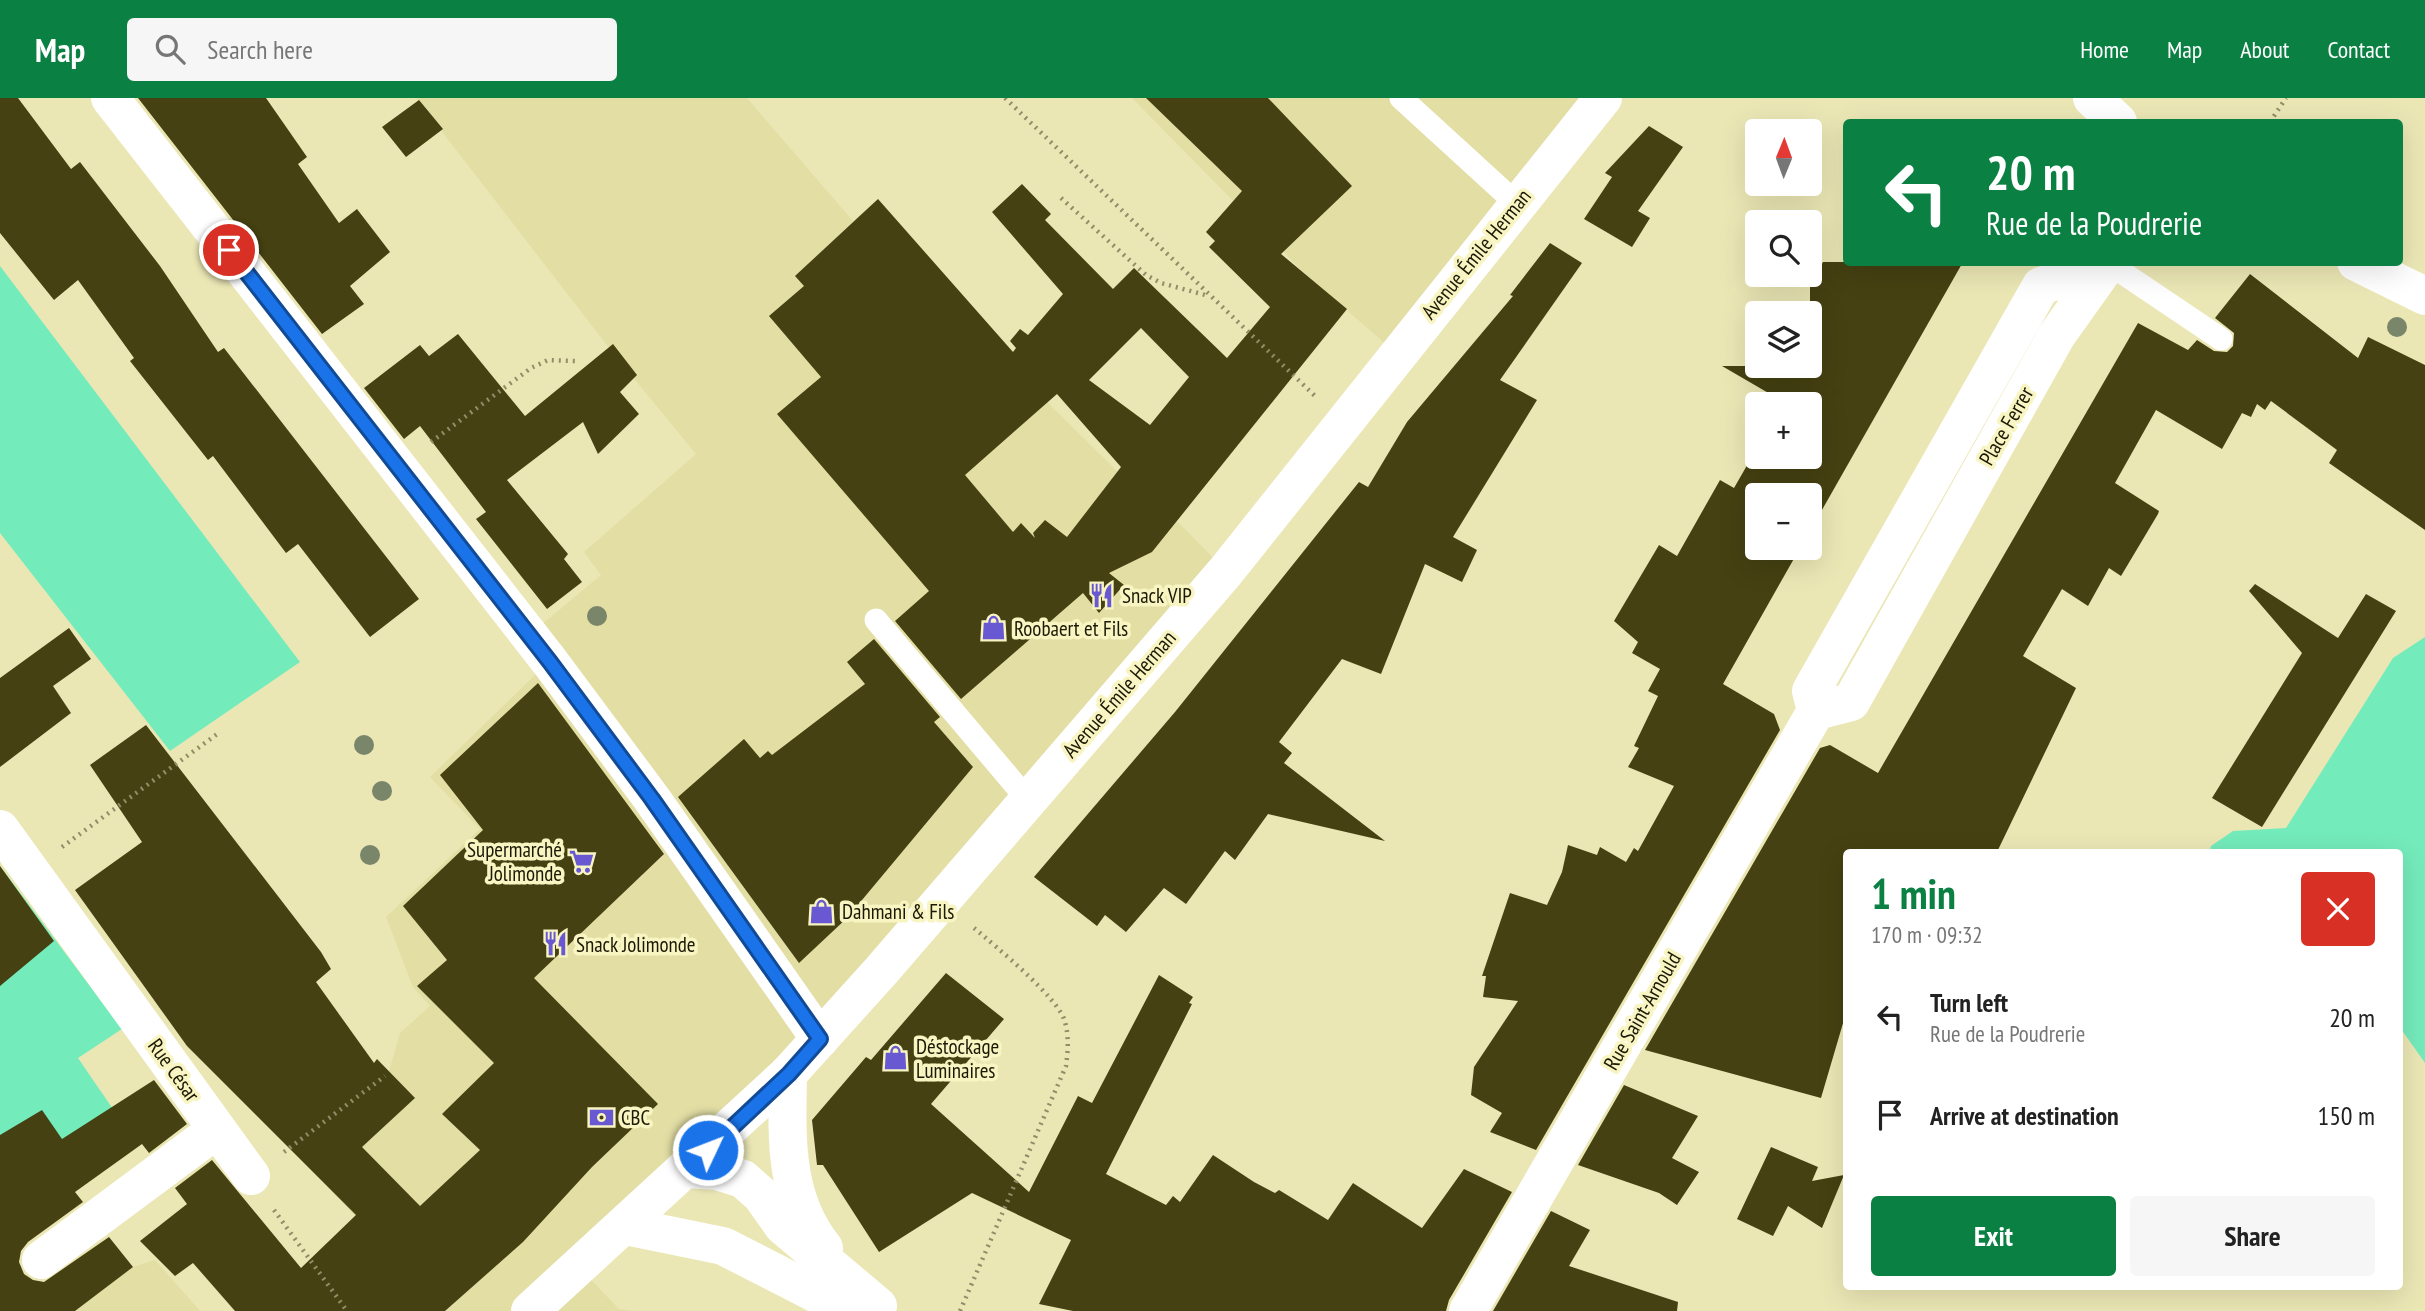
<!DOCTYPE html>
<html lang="en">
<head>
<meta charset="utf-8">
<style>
  :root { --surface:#fff; --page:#f6f6f6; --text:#222; --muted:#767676; --accent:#0b8043 }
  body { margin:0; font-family:"PT Sans Narrow",sans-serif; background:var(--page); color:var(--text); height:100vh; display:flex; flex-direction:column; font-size:26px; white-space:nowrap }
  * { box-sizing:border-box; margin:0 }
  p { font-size:23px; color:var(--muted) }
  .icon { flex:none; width:38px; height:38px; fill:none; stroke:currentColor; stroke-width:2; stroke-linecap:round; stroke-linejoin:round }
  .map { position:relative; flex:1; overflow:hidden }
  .side { position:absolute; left:1843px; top:751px; width:560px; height:441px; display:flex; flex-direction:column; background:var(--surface); border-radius:7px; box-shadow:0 7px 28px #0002 }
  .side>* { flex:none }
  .banner { position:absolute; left:1843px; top:21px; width:560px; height:147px; border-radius:7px; box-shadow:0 7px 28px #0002; background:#0b8043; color:#fff; overflow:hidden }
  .needle { width:46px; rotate:1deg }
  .fabs { position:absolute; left:1745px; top:21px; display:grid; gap:14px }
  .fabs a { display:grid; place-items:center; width:77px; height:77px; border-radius:7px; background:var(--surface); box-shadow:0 7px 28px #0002; font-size:35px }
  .pin { position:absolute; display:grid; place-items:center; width:60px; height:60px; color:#fff; margin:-30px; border:4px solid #fff; border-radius:50%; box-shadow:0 2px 7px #0007 }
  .me { position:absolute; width:77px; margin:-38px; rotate:47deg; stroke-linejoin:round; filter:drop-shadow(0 0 5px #0008) }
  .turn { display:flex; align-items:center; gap:24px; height:147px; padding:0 28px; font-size:32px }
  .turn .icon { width:91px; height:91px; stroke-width:2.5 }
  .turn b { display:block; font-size:49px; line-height:60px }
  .round { display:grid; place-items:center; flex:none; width:74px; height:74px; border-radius:7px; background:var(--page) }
  .overview { display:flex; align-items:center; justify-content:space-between; height:119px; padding:0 28px }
  h1 { font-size:42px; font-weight:800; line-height:52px; color:var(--accent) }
  .cta { display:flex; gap:14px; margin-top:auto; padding:14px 28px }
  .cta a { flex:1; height:80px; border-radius:7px; background:var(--accent); color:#fff; font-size:28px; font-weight:800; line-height:80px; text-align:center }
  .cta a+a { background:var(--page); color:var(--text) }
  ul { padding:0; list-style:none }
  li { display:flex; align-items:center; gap:21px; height:98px; padding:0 28px }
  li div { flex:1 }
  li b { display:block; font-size:26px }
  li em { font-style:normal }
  header { display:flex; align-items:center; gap:42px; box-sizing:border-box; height:98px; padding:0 35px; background:var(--accent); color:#fff }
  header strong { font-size:33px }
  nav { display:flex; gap:38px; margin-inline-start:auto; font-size:24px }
  .search { width:490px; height:63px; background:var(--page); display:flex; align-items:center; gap:18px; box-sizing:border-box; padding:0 24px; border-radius:7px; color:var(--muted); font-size:26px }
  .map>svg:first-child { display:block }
  .built { fill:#e2dea4 }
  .green { fill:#74ebbb }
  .building { fill:#454112; fill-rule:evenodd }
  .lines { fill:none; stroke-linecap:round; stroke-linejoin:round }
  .path { stroke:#908d69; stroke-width:4.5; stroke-dasharray:2 5; stroke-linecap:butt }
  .lane { stroke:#fff; stroke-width:23 }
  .street { stroke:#fff; stroke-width:38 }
  .secondary { stroke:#fff; stroke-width:38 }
  .primary { stroke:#fff; stroke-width:38 }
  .tree { fill:#798669 }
  .route-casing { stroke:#114b97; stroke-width:18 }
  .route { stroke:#1a73e8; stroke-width:12 }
  .labels { text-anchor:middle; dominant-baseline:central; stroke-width:7; stroke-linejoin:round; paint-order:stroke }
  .street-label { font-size:21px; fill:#1b1906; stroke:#f8f5c2 }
  .poi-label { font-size:21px; fill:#1b1906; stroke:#f8f5c2; text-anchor:start }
</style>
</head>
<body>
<header>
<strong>Map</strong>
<div class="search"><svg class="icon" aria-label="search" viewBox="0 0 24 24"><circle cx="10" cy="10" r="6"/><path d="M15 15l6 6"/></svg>Search here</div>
<nav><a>Home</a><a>Map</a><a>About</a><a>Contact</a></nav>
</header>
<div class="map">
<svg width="2425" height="1213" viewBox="0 0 2425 1213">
  <rect width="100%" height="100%" fill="#ebe7b5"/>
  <path class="built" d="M416,0H747L853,123L873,106L1050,307L1132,388L1181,427L1226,473L940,803L579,1169L619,1211L633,1213H338L355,1118L324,1085L387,980L400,935L430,908L413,889L386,819L480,731L430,679L536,576L540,528L601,477L584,454L696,356L613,255Z
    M1132,0H1603L1397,256L1301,172Z
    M155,1162L200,1213H75L133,1169Z"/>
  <path class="green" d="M0,168L300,564L170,653L0,435Z
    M2425,539V965L2399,928V754H2210L2211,748L2233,733L2286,730L2393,560Z
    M0,768L122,931L78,960L115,1014L0,1090Z"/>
  <path class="building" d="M0,0H18L71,71L80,64L160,168L218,254L224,250L419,501L370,539L298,446L286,455L213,358L208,362L130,263L134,260L78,182L54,202L0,135Z
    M138,0H266L307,59L298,66L339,125L357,111L390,154L350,188L364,206L322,236Z
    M1146,0H1268L1352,88L1281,156L1347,211L1152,454L1109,475L1124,487L1099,515L1083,495L961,601L895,523L929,493L777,316L821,279L769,218L804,188L795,178L878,101L1013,254L1016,250L1010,243L1020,231L1028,237L1063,196L992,114L1022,86L1051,116L1045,122L1113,191L1134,170L1227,260L1270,209L1209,149L1215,143L1206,134L1242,93ZM1141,230L1189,279L1150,327L1089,282ZM1057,296L1121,369L1067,439L1045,422L1033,435L1035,440L1021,425L1013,434L965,377Z
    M419,2L443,31L406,59L382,29Z
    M1649,28L1683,49L1638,113L1650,120L1632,149L1584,121L1612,79L1605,75Z
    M1550,145L1582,165L1500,282L1537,302L1453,439L1477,452L1462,484L1425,466L1381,576L1342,561L1279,644L1292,655L1284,665L1385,743L1268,716L1235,762L1225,753L1186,806L1164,790L1126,834L1105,817L1097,828L1034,779L1175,614L1359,384L1368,389L1407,324L1513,198L1510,197Z
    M1823,164H1963L1810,433V397H1757V450H1800L1723,586L1774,616L1780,632L1536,1052L1490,1034L1502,1015L1471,997L1474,969L1518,903L1483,899L1486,878H1482L1510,795L1547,807L1562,774L1568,747L1597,757L1600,749L1626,764L1634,750L1638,753L1674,688L1628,669L1639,650L1634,648L1658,598L1648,593L1660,571L1632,555L1638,544L1614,523L1659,447L1677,458L1720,382L1734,390L1757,350V359H1810V306H1781L1775,303L1777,300L1722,268H1810V186Z
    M2250,176L2358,260L2368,239L2425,267V432L2329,365L2337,352L2271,303L2265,312L2257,306L2251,319L2242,315L2222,351L2156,312L2115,385L2159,413L2158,416L2121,478L2109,470L2088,508L2062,491L2023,558L2076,590L1997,754H1846V915L1821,1000L1645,952L1820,650L1830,647L1878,675L2138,225L2188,252L2197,242L2214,253L2227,254L2233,248L2234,235L2215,220Z
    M458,236L525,318L613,246L637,277L620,294L639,316L598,356L583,324L507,382L568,456L564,461L582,484L547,511L476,421L486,414L420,328L404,341L364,290L420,247L429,258Z
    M2255,486L2338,540L2366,496L2396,513L2262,729L2212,700L2302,555L2249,493Z
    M69,530L91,561L53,588L71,615L0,669V580Z
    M874,541L940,619L934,624L973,669L847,820L799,865L678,699L744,641L760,660L768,653L772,657L865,586L847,564Z
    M538,585L664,756L534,880L658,1006L592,1069L523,1144L445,1213H235L193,1165L175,1178L140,1143L187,1106L175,1090L212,1062L301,1170L356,1117L187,948L75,792L142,744L90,667L146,627L321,854L331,871L316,884L374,965L377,961L415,1000L362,1049L420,1108L480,1052L442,1016L494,965L417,888L447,862L403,808L483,732L440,677Z
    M0,768L54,843L0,888Z
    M946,875L1004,921L931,1006L1029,1094L1078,998L1092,1005L1159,877L1193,899L1189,905L1192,906L1106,1076L1166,1107L1173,1098L1180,1104L1213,1057L1254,1084L1275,1095L1279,1092L1328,1122L1353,1085L1422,1130L1464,1071L1512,1094L1449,1202L1446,1213H1073L1039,1206L1071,1142L972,1095L879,1154L823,1067H817L812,1022L866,959L871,962Z
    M154,982L187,1026L149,1055L142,1046L75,1094L83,1104L28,1144L21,1153L19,1164L24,1176L33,1182L44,1184L109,1139L133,1169L75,1213H0V1037L42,1012L62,1041Z
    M1624,987L1698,1018L1672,1060L1699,1074L1677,1107L1659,1095L1578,1067Z
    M1771,1049L1818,1069L1812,1083L1844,1077L1822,1130L1788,1108L1773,1138L1737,1121Z
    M1551,1113L1590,1132L1569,1168L1678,1204L1677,1213H1493Z"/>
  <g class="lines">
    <path class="path" d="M1005,0L1315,298
      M2270,24L2286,0
      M1061,100L1146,177L1161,185L1209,198
      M431,344L531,270L548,262L576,263
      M62,749L220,634
      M284,1054L385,978
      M274,1112L347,1213
      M960,1213L1066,968C1068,953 1069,939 1065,924C1060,901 994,847 974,830"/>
    <path class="lane" d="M1401,0L1517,106
      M2108,165L2221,241
      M876,522L1028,702"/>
    <path class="street" d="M110,0L550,564L652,701L820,941
      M2092,0L2118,24
      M2356,164L2425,198
      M2108,165L2041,188L1811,593L1816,613L1851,604L2057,237L2109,164
      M0,731L251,1078
      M41,1162L216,1032
      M1468,1213L1816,613"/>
    <path class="secondary" d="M788,976C787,1037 783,1099 824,1150
      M688,1071L717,1073L743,1081L761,1097L783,1128L878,1208
      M625,1128L723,1148L815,1195L860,1213"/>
    <path class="primary" d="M530,1213L788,976L881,873L1226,473L1603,0"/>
  </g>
  <g class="tree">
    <circle cx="2397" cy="229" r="10"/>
    <circle cx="597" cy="518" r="10"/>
    <circle cx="364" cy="647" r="10"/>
    <circle cx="382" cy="693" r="10"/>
    <circle cx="370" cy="757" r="10"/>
  </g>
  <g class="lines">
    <defs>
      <path id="route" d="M229,152L550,564L652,701L820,941L789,976L708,1052"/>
    </defs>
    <use href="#route" class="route-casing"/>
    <use href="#route" class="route"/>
  </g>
  <defs>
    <symbol id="restaurant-bare" viewBox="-9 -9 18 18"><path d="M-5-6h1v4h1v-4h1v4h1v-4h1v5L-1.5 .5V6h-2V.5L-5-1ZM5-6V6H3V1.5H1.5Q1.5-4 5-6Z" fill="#6858d1" stroke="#f8f5c2" stroke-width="2.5" paint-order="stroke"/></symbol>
    <symbol id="shop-bare" viewBox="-9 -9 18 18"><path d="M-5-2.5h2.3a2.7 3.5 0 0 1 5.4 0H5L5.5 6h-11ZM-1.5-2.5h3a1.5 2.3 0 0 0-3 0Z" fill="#6858d1" stroke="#f8f5c2" stroke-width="2.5" paint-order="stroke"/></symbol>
    <symbol id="supermarket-bare" viewBox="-9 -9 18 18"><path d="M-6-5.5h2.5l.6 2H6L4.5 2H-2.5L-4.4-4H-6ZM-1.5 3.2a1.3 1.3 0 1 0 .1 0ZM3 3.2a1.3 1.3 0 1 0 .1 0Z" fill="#6858d1" stroke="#f8f5c2" stroke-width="2.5" paint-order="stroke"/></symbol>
    <symbol id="bank-bare" viewBox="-9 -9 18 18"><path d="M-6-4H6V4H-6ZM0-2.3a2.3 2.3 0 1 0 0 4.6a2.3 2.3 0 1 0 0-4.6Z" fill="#6858d1" stroke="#f8f5c2" stroke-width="2.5" paint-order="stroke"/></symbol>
  </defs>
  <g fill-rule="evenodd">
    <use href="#restaurant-bare" x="1084" y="480" width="35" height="35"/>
    <use href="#shop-bare" x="976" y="512" width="35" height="35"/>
    <use href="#supermarket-bare" x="564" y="746" width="35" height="35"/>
    <use href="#shop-bare" x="804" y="796" width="35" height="35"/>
    <use href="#restaurant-bare" x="538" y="828" width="35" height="35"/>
    <use href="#shop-bare" x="878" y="942" width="35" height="35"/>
    <use href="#bank-bare" x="584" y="1002" width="35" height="35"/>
  </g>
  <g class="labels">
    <g class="street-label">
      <text transform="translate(1476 156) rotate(-51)">Avenue Émile Herman</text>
      <text transform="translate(2006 328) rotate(-60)">Place Ferrer</text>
      <text transform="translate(1119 596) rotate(-49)">Avenue Émile Herman</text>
      <text transform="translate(1642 913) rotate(-60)">Rue Saint-Arnould</text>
      <text transform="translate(174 972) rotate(54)">Rue César</text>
    </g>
    <g class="poi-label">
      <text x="1122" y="497">Snack VIP</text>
      <text x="1014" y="530">Roobaert et Fils</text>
      <text x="562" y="751" text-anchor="end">Supermarché<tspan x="562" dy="24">Jolimonde</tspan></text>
      <text x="842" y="813">Dahmani &amp; Fils</text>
      <text x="576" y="846">Snack Jolimonde</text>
      <text x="916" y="948">Déstockage<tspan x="916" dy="24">Luminaires</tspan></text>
      <text x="621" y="1019">CBC</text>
    </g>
  </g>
</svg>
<div class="fabs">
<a><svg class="needle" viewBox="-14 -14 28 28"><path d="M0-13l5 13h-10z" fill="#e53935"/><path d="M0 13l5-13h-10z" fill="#767676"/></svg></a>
<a><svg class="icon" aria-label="search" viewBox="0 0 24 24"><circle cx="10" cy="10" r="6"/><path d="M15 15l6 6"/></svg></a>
<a><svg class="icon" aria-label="layers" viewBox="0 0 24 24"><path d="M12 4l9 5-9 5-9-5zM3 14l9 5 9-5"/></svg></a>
<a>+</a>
<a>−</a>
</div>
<div class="pin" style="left:229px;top:152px;background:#d93025"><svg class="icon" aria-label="arrive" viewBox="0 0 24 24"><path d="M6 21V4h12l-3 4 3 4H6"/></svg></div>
<svg class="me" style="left:708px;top:1052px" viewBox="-20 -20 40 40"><circle r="17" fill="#1a73e8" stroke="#fff" stroke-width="3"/><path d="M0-11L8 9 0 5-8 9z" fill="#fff"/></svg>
<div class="banner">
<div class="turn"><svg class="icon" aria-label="left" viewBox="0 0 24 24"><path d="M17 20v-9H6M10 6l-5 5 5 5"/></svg><div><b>20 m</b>Rue de la Poudrerie</div></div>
</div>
<section class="side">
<div class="overview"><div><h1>1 min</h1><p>170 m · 09:32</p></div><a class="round" style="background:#d93025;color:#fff"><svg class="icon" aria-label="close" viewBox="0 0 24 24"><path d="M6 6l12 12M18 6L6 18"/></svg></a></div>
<ul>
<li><svg class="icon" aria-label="left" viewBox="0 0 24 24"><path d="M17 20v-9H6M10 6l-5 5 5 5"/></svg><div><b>Turn left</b><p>Rue de la Poudrerie</p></div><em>20 m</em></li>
<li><svg class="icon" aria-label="arrive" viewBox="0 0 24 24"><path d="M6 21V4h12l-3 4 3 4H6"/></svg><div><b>Arrive at destination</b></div><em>150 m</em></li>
</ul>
<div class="cta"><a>Exit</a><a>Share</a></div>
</section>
</div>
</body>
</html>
